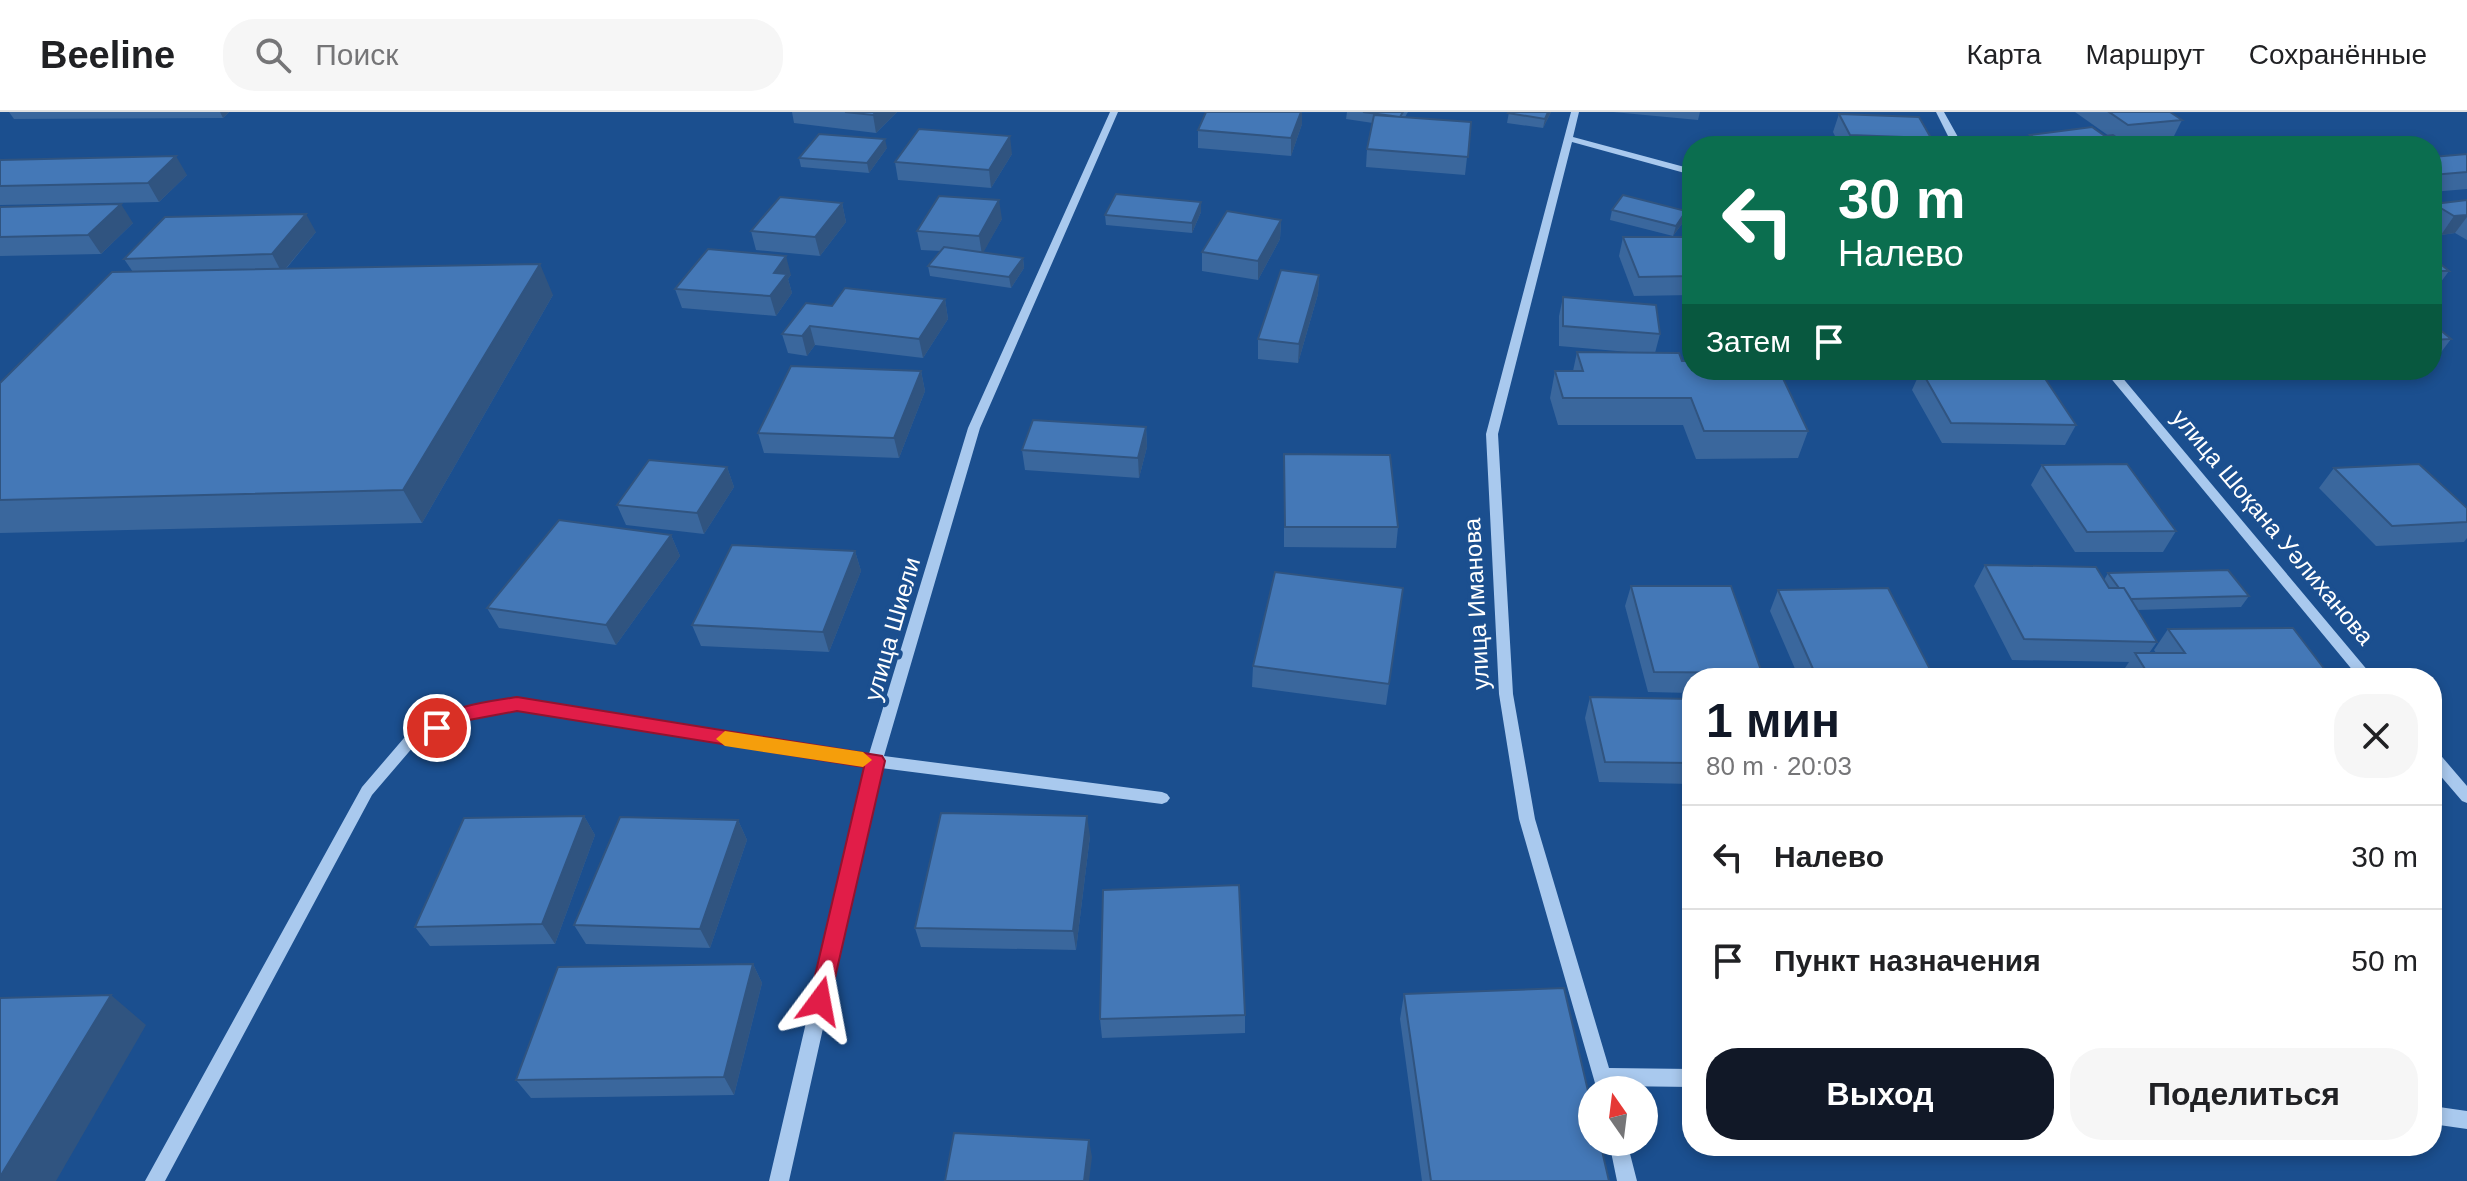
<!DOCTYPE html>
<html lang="ru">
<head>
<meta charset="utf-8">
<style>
  :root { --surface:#fff; --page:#f6f6f6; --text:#202124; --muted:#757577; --line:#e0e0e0; --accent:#111827 }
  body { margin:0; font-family:Arial,sans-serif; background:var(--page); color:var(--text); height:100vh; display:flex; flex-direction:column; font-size:30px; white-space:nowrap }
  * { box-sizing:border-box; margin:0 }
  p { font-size:26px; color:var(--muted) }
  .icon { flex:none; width:44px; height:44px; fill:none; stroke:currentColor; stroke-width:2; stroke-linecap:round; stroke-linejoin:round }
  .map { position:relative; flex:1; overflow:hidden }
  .panel { position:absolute; left:1682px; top:556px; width:760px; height:488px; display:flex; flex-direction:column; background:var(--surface); border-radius:32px; box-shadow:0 4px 12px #0003 }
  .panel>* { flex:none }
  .hud { position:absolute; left:1682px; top:24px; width:760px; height:244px; border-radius:32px; box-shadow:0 4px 12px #0003; background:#0b6e4f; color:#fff; overflow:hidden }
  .needle { width:52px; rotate:346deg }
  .controls { position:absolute; left:1578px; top:964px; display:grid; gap:16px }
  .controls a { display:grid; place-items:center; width:80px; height:80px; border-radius:50%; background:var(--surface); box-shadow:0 4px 12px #0003; font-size:40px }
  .pin { position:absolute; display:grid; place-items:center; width:68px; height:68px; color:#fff; margin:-34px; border:4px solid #fff; border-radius:50%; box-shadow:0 2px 8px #0007 }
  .me { position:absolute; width:88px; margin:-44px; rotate:13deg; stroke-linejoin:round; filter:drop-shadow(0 0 6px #0008) }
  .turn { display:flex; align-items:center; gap:28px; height:168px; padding:0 24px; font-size:36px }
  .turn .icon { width:104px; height:104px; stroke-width:2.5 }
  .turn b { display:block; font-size:56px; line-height:68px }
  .then { display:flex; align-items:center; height:76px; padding:0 24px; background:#0003; gap:16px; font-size:30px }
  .round { display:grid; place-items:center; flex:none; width:84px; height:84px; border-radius:32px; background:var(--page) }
  .summary { display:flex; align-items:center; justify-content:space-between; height:136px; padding:0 24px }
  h1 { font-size:48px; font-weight:800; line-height:60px; color:var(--accent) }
  .cta { display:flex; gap:16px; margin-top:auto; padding:16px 24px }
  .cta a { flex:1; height:92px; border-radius:32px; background:var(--accent); color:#fff; font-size:32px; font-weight:800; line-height:92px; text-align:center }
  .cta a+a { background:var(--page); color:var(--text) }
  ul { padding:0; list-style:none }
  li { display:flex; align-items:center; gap:24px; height:104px; padding:0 24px; border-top:2px solid var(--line) }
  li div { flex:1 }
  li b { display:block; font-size:30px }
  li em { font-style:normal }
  header { display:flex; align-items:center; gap:48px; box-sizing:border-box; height:112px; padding:0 40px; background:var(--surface); border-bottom:2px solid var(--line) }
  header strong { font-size:38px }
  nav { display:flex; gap:44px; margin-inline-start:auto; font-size:28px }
  .search { width:560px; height:72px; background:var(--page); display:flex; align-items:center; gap:20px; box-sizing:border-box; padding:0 28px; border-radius:32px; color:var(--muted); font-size:30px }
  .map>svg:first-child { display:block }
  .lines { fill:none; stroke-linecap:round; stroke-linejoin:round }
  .minor { fill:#a9c9ee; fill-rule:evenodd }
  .wall { fill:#3a679d }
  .shaded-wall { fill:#305480 }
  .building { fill:#4478b7; stroke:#305480; stroke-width:2 }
  .route { fill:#e11d48; stroke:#92132f; stroke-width:2 }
  .slow { fill:#f59e0b }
  .labels { text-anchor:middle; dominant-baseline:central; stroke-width:8; stroke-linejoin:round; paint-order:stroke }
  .street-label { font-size:24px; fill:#fff; stroke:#1b4f8f }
</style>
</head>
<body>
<header>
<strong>Beeline</strong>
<div class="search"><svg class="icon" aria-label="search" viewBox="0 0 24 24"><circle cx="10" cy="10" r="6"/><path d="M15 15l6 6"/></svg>Поиск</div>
<nav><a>Карта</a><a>Маршрут</a><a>Сохранённые</a></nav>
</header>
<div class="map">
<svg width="2467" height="1069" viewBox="0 0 2467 1069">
  <rect width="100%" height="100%" fill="#1b4f8f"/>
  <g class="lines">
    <path class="minor" d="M1110,0H1118L980,316L884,644L1162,680L1167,682L1170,686L1167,690L1162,692L881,656L789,1069H769L866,654L517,597L468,607L414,634L372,683L165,1069H145L362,675L404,626L460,598L517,587L869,642L968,316Z
      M1571,0H1579L1573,25L1692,57V63L1572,30L1498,322L1513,582L1535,707L1609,956L1692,957V975L1614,974L1615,978H1597L1519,707L1499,582L1486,322Z
      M1936,0H1944L1963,34H1953Z
      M2104,258H2116L2374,566H2359Z
      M2432,637L2437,639L2467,674V691L2462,689L2432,654Z
      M2432,994L2467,999V1017L2432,1012Z
      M1609,1030H1627L1637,1069H1617Z"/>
  </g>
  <path class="wall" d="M9,0H229L223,6L14,7Z
    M792,0H897L876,21L794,11Z
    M1206,0H1302V12L1291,44L1198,36V18Z
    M1347,0H1408L1405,5L1471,10L1465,63L1366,55L1367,37L1373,11L1346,7Z
    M1509,0H1551L1543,16L1507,11Z
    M1613,0H1700L1698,8Z
    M2075,0H2170L2182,8L2173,26L2124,31L2129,34H2026L2030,23L2109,24Z
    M1839,2L1931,26L1928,34H1840L1833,20Z
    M887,36L869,61L801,55L799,46Z
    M1012,42L991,76L898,68L895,50Z
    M2467,42V77L2432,80V45Z
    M0,48L187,63L159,90L0,93Z
    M2467,88V128L2455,121L2441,123L2432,117V94L2434,92Z
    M842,91L846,110L820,144L756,138L751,119Z
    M0,95L133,111L101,142L0,144Z
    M1612,98L1686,99L1684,109L1673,124L1610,108Z
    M1201,100L1192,121L1106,113L1105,103Z
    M1002,107L983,140L1023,146L1024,156L1011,176L930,164L928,154L941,139L921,138L917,119Z
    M1281,108L1280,127L1258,168L1202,159V140Z
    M316,120L286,157L553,183L422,411L0,421V271L133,160L124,147Z
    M1623,125H1692V183L1634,184L1619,144Z
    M2432,145L2449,159L2435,178H2432Z
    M791,163L788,167L792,181L776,204L682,196L675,177Z
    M1319,163L1318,182L1298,251L1258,247V227Z
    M1563,185L1660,222L1655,241L1682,249L1808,319L1798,346L1696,347L1683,313H1558L1550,286L1555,259H1573L1577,240L1640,241L1559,234V204Z
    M945,187L948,207L923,246L815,233L807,244L788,241L782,222L832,194Z
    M2432,211L2451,227L2436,247H2432Z
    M1921,258L2076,313L2065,333L1942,331L1912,278Z
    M921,259L925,279L899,346L764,341L758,321Z
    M1146,315L1147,335L1139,366L1025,358L1022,338Z
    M1284,342L1398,415L1396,436L1284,435Z
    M2042,353L2176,419L2163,440H2075L2031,373Z
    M727,355L734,375L704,422L626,413L617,393Z
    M2334,356L2467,396V426L2464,430L2376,434L2319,376Z
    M671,423L680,444L616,533L499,516L487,496Z
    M855,439L861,459L829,540L701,534L692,513Z
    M1985,453L2104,468L2108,461L2249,484L2241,495L2137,498L2157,530L2149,541H2156L2154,538L2168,517L2329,563L2326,566H2124L2121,562L2129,550L2012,548L1974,474Z
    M1631,474L1762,561L1760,566H1692V581L1648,580L1625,494Z
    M1403,476L1386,593L1252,575L1253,554Z
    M1778,478L1934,565V566H1799L1770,499Z
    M1590,585L1692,587V672L1599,670L1585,606Z
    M584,704L595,723L555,832L430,834L415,815Z
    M738,708L747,728L710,836L586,832L574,813Z
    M1090,724L1076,838L921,835L915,816Z
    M753,852L762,871L734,983L531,986L516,968Z
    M1404,882L1609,1069H1422L1400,907Z
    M1245,903V921L1102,926L1100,907Z"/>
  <path class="shaded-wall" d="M220,0H229L223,6Z
    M876,0H897L876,21L873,3Z
    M1301,0H1302V12L1291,44V26Z
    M1548,0H1551L1543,16L1545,7Z
    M1010,24L1012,42L991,76L989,58Z
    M885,27L887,36L869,61L867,51Z
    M176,44L187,63L159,90L148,71Z
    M999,88L1002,107L982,143L979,124Z
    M1201,90V100L1192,121V111Z
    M842,91L846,110L820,144L815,125Z
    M121,92L133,111L101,142L88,123Z
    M1686,99L1684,109L1673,124L1676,114Z
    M306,102L316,120L282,161L272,142Z
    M2467,103V105L2455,121L2441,123L2454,104Z
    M1281,108L1280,127L1258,168V149Z
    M786,144L791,163L788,167L792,181L776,204L770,184L774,161Z
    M1023,146L1024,156L1011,176L1009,165Z
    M540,152L553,183L422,411L403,378Z
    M1319,163L1318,182L1298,251L1299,232Z
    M945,187L948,207L923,246L919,227Z
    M810,214L815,233L807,244L802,224Z
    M921,259L925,279L899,346L894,326Z
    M1146,315L1147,335L1139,366L1138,346Z
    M727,355L734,375L704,422L697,401Z
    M671,423L680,444L616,533L606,513Z
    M855,439L861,459L829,540L823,520Z
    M584,704L595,723L555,832L542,812Z
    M1087,704L1090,724L1076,838L1073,819Z
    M738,708L747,728L710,836L700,817Z
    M753,852L762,871L734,983L724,965Z
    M111,883L146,913L56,1069H0V1065Z
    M1089,1028L1092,1045L1089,1069H1084Z"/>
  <path class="building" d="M845,0H876L873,3Z
    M1206,0H1301L1291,26L1198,18Z
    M1363,0H1403L1400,5Z
    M1509,0H1548L1545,7L1508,1Z
    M2109,0H2170L2182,8L2128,13Z
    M1839,2L1919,5L1931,26L1850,23Z
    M1374,3L1471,10L1468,45L1367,37Z
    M2092,15L2119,34H2046L2030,23Z
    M919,17L1010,24L989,58L895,50Z
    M819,22L885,27L867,51L799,46Z
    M2113,23L2129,34H2119L2105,24Z
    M2384,28L2394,34L2326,33Z
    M2467,42V60L2432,63V45Z
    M176,44L148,71L0,74V48Z
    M1116,82L1201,90L1192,111L1105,103Z
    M1623,83L1686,99L1676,114L1612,98Z
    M939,84L999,88L979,124L917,119Z
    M780,85L842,91L815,125L751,119Z
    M2467,88V103L2454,104L2434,92Z
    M121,92L88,123L0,125V95Z
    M1227,99L1281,108L1258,149L1202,140Z
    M306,102L272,142L124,147L165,105Z
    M1623,125H1692V164L1639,165Z
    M944,135L1023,146L1009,165L928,154Z
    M708,137L786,144L774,161L787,162L770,184L675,177Z
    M2432,145L2449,159H2432Z
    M540,152L403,378L0,388V271L112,160Z
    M1281,158L1319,163L1299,232L1258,227Z
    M845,176L945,187L919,227L810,214L802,224L782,222L806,191L832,194Z
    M1563,185L1656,193L1660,222L1563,214Z
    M2432,211L2451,227L2432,228Z
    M1577,240L1679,241L1682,249H1692V258H1779L1808,319H1704L1691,286H1563L1555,259H1583Z
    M791,254L921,259L894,326L758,321Z
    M1921,258L2040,259L2076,313L1951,311Z
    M1033,308L1146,315L1138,346L1022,338Z
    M1284,342L1390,343L1398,415H1285Z
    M649,348L727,355L697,401L617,393Z
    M2127,352L2176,419L2087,420L2042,353Z
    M2419,352L2467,396V410L2392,414L2334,356Z
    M559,408L671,423L606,513L487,496Z
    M732,433L855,439L823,520L692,513Z
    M1985,453L2096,455L2109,476H2124L2157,530L2024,527Z
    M2228,458L2249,484L2131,487L2124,476H2119L2108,461Z
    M1275,460L1403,476L1389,572L1253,554Z
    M1631,474H1731L1762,561L1654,560Z
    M1888,476L1934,565L1817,566L1778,478Z
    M2293,516L2329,563L2150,565L2135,541H2185L2168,517Z
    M1590,585L1692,587V651L1605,650Z
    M941,701L1087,704L1073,819L915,816Z
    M584,704L542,812L415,815L464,706Z
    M620,705L738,708L700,817L574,813Z
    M1239,773L1245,903L1100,907L1103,778Z
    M753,852L724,965L516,968L558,855Z
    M1564,876L1592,996V1030H1600L1609,1069H1431L1404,882Z
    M111,883L0,1065V886Z
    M954,1021L1089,1028L1084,1069H945Z"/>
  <path class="route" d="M517,585L882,644L885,649L828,896L820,899L812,896L809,889L864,655L517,599L469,608L437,623L427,616C441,594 493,589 517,585Z"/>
  <path class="slow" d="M725,619L863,640L872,648L863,655L725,634L716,627Z"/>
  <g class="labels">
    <g class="street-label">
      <text transform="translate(2273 415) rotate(50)">улица Шоқана Уәлиханова</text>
      <text transform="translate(1476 492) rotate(-93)">улица Иманова</text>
      <text transform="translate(892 517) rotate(-74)">улица Шиели</text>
    </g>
  </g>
</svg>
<div class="controls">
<a><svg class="needle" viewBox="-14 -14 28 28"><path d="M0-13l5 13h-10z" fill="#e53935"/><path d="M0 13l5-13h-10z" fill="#757577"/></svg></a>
</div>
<div class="pin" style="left:437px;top:616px;background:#d93025"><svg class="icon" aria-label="arrive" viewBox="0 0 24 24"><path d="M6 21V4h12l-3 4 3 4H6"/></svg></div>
<svg class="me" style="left:820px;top:889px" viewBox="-20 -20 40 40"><path d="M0-17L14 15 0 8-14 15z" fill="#e11d48" stroke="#fff" stroke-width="4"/></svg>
<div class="hud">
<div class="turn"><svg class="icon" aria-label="left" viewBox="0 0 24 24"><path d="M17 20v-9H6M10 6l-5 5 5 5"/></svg><div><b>30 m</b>Налево</div></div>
<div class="then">Затем<svg class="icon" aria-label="arrive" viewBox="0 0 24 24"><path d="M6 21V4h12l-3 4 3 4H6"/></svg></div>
</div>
<section class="panel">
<div class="summary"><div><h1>1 мин</h1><p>80 m · 20:03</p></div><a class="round"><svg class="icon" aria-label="close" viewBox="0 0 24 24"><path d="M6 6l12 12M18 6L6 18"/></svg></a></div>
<ul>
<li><svg class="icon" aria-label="left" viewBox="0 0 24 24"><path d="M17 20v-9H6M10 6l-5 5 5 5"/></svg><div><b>Налево</b></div><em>30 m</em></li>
<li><svg class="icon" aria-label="arrive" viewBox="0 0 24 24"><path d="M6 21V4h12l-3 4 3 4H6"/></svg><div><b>Пункт назначения</b></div><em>50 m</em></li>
</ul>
<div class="cta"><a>Выход</a><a>Поделиться</a></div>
</section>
</div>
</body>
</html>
